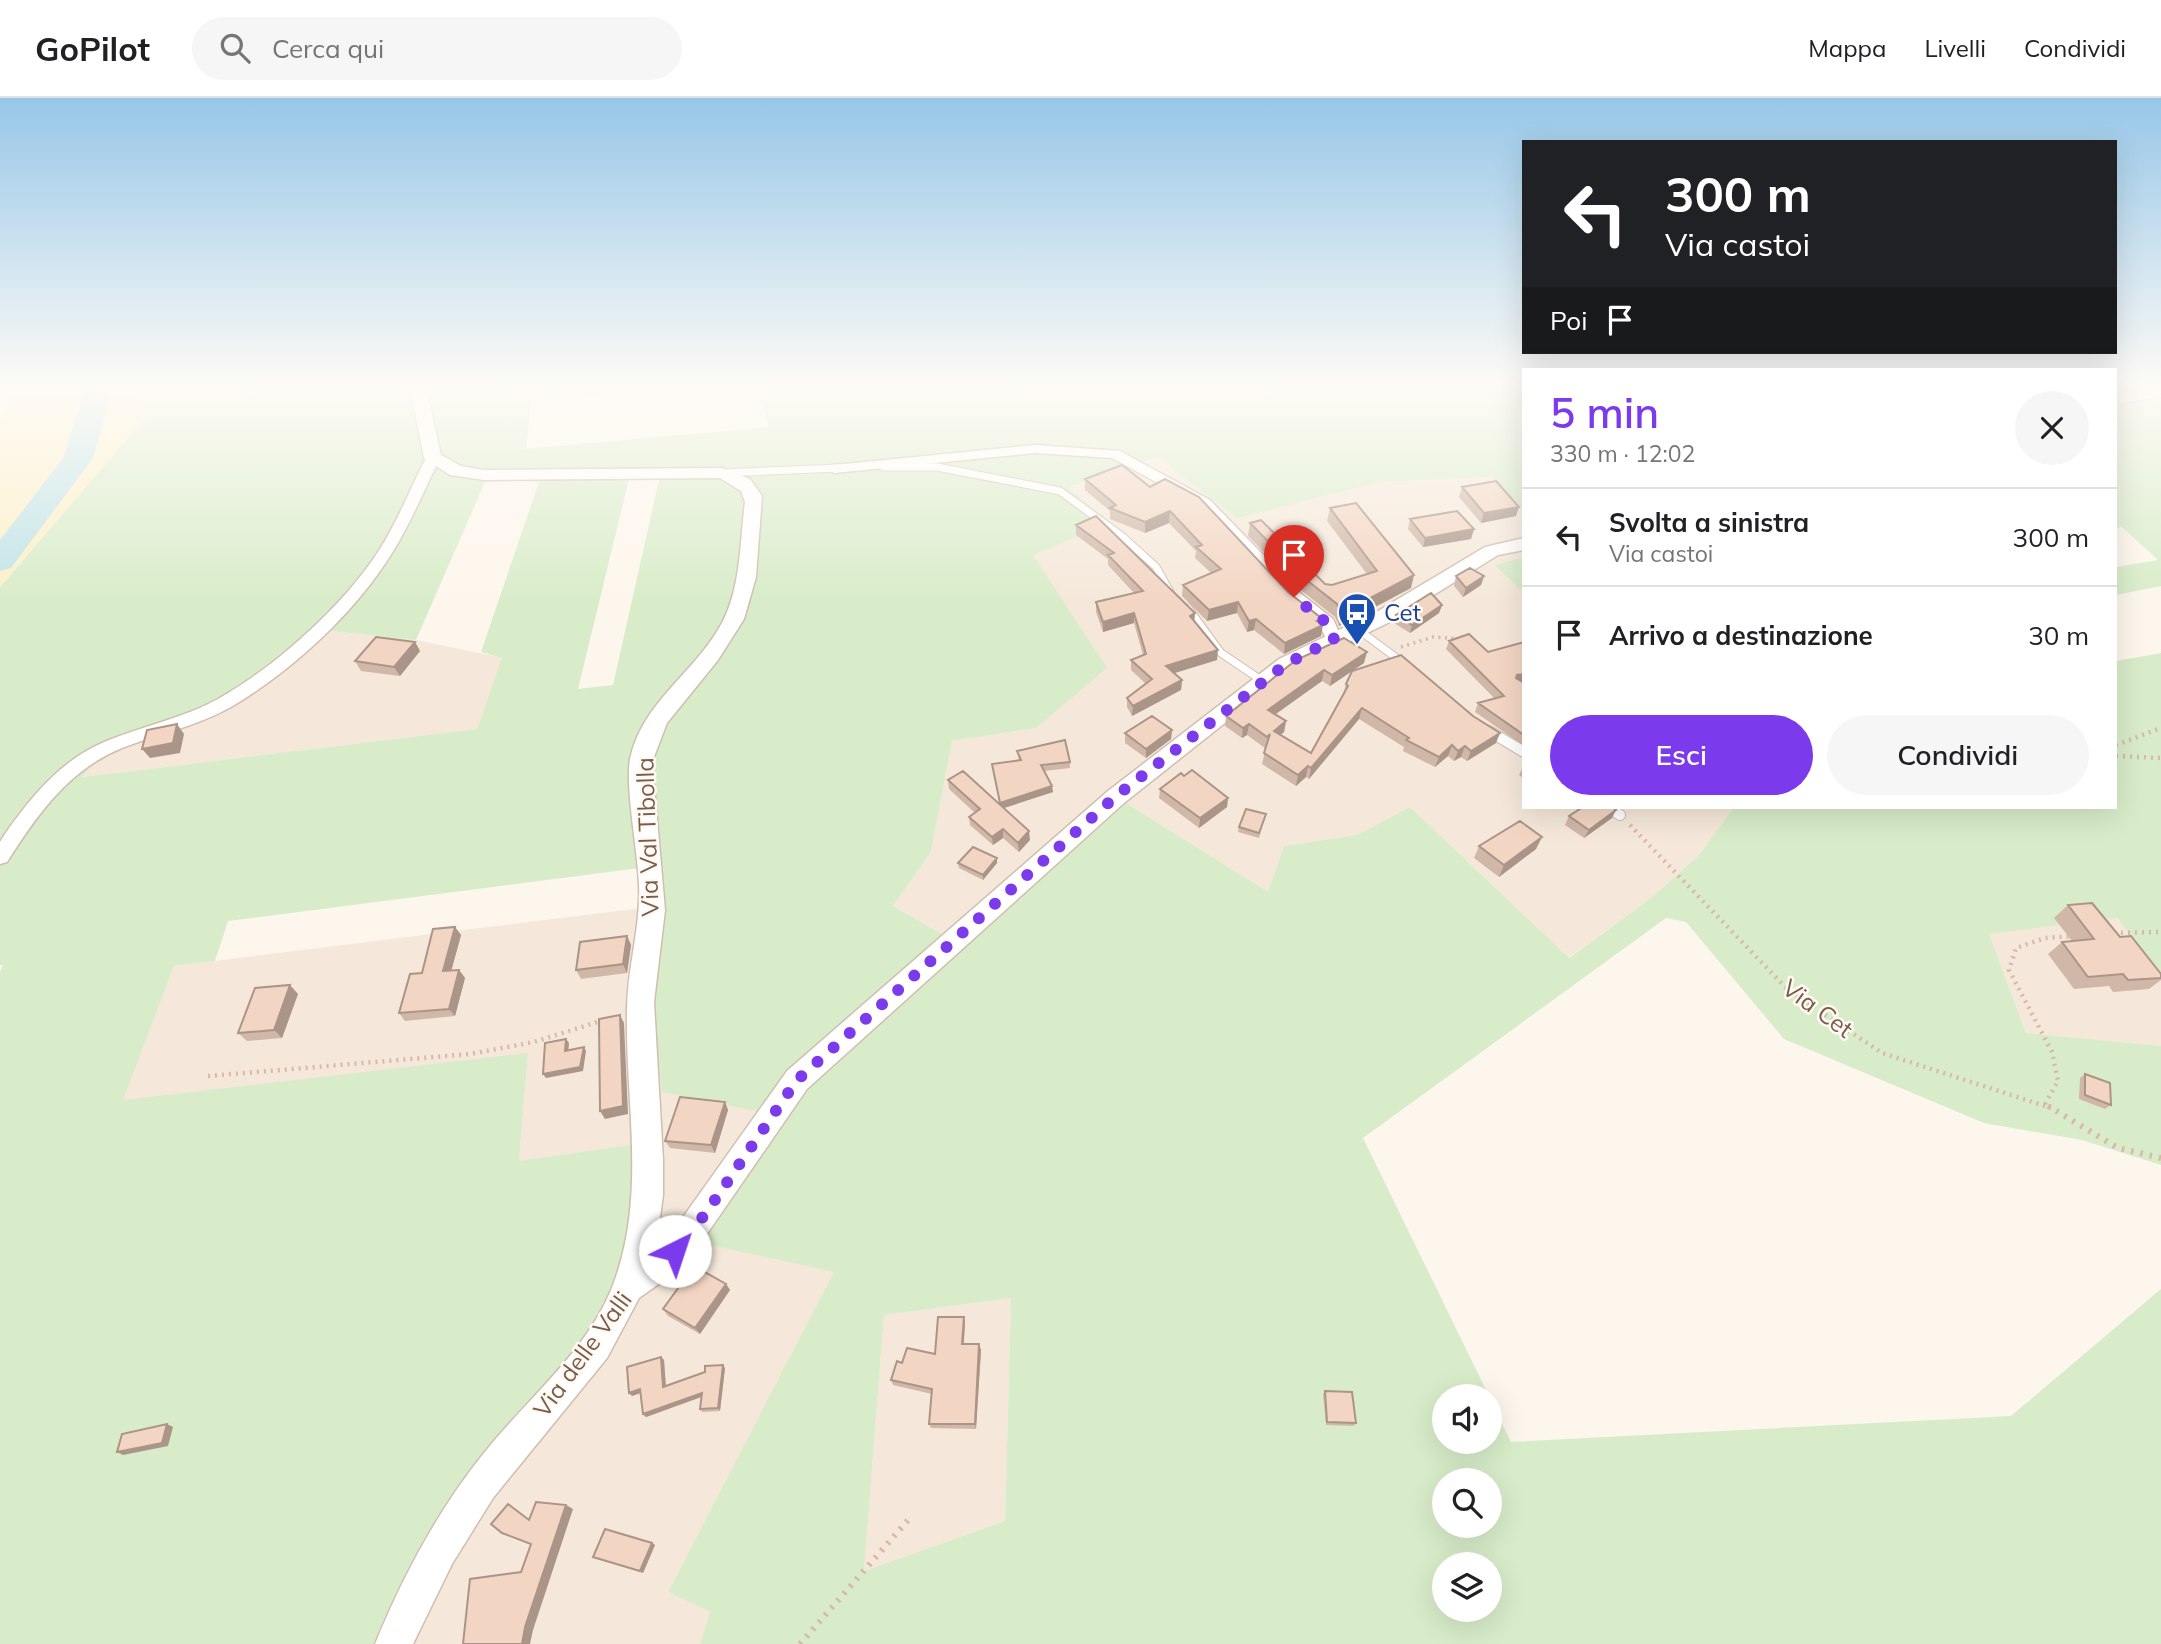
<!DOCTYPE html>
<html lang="it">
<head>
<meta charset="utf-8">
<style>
  :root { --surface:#fff; --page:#f6f6f6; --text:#202124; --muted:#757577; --line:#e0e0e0; --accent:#7c3aed }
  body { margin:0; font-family:Mulish,sans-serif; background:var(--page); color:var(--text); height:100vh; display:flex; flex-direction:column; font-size:26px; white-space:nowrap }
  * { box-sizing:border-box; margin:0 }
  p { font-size:23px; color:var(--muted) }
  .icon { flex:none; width:38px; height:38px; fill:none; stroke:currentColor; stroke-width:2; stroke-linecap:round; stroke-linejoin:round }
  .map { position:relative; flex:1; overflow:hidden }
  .details { position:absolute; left:1522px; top:270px; width:595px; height:441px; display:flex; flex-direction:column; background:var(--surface); border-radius:0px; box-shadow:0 7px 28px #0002 }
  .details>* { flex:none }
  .banner { position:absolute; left:1522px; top:42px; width:595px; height:214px; border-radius:0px; box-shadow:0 7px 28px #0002; background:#202124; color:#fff; overflow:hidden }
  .controls { position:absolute; left:1432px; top:1286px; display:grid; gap:14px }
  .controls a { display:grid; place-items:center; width:70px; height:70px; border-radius:50%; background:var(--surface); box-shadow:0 7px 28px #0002; font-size:35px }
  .pin { position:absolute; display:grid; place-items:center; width:60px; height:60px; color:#fff; margin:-72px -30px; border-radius:50% 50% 50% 0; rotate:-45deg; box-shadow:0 0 7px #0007 }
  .pin .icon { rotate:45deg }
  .me { position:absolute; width:77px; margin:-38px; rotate:41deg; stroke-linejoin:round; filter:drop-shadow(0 0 5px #0008) }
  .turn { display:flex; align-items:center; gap:24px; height:147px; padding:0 28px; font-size:32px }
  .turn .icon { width:91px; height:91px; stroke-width:2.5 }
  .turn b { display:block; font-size:49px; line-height:60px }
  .then { display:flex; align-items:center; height:66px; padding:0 28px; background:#0003; gap:14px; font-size:26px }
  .round { display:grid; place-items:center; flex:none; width:74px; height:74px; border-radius:37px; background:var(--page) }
  .headline { display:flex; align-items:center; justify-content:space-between; height:119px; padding:0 28px }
  h1 { font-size:42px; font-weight:600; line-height:52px; color:var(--accent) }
  .action { display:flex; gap:14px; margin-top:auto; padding:14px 28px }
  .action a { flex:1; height:80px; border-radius:42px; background:var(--accent); color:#fff; font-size:28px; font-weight:600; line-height:80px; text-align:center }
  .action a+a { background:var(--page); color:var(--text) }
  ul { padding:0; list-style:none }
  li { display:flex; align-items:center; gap:21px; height:98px; padding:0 28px; border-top:2px solid var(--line) }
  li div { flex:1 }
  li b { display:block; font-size:26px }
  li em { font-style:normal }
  header { display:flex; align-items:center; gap:42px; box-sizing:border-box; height:98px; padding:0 35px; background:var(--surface); border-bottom:2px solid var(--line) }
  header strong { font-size:33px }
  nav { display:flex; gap:38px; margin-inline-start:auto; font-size:24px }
  .search { width:490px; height:63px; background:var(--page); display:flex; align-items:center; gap:18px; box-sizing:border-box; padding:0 24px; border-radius:38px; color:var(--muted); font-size:26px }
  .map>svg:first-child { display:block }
  .residential { fill:#f5e8da }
  .green { fill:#d8ecc9; fill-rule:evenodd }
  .sand { fill:#fcefc7 }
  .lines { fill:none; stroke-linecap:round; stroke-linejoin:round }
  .river { fill:#bfe3e8; fill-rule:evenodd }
  .service-far1-casing { stroke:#d1beb0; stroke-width:9 }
  .service-casing { stroke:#d1beb0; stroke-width:12 }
  .minor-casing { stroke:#d1beb0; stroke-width:3 }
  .tertiary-casing { stroke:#d1beb0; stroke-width:3 }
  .path-far2 { stroke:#d9b8a5; stroke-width:3.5; stroke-dasharray:2 4.5; stroke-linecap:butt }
  .path-far1 { stroke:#d9b8a5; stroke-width:4.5; stroke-dasharray:2 5; stroke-linecap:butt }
  .path { stroke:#d9b8a5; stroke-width:6; stroke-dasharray:2.5 7; stroke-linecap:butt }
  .service-far1 { stroke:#fff; stroke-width:7 }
  .service { stroke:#fff; stroke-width:10 }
  .minor { fill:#fff; fill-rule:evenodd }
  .tertiary { fill:#fff; fill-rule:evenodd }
  .wall { fill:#d1b7a8 }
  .shaded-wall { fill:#aa9588 }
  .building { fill:#f3d5c3; stroke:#aa9588; stroke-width:2 }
  .route { stroke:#7c3aed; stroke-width:12; stroke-dasharray:0 21.6 }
  .labels { text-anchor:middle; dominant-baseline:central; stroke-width:5; stroke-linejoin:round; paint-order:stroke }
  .transit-label { font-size:24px; fill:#164399; stroke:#fffaf3; text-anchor:start }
  .street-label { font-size:24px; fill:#7a5c4d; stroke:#fffaf3 }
</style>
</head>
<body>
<header>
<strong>GoPilot</strong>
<div class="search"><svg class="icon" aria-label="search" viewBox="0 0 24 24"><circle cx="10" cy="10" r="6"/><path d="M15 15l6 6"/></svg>Cerca qui</div>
<nav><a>Mappa</a><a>Livelli</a><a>Condividi</a></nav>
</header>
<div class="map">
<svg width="2161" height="1546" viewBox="0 0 2161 1546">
  <rect width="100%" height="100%" fill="#fdf6ec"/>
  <path class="residential" d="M1157,359L1237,419L1380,384L1493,379L1524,412V459L1494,467L1524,495V709H1734L1698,758L1651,800L1568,860L1410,709L1357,737L1284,748L1269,795L1115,699L954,843L893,808L931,754L952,643L1036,630L1032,457L1111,425L1068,391Z
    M311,531L416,542L503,560L477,631L81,679L117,638L151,631L230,596Z
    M642,810L778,1017L835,1174L668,1494L710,1514L700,1546H386L519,1063L528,956L122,1003L174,868Z
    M2118,820L2161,883V948L2026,935L1989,836Z
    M1011,1200L1005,1423L864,1473L884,1217Z"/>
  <path class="green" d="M135,289H694L531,304L526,351L769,329L759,294L749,289H1524V412L1493,379L1380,384L1237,420L1157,359L1069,390L1111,425L1033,457L1107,570L1036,630L952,643L931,754L893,808L954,843L1116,699L1268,794L1284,748L1357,737L1410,709L1569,860L1651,800L1698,758L1734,709H2116V563L2161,555V883L2118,820L1989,836L2026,935L2161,948V1067L2082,1042L1984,1025L1784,941L1686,824L1666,820L1363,1040L1489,1298H1444V1344H1489V1300L1511,1344L2011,1318L2161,1191V1546H700L710,1514L668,1494L834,1174L683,1141L777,1017L662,994L639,770L228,823L215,863L174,868L123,1002L528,955L519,1063L638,1046L651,1181L386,1546H0V873L3,867H0V489L151,313L136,300ZM629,381L659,382L613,587L578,591ZM521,382L539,384L481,554L502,560L477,631L82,679L117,638L151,631L230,596L311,531L416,542L485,384ZM1011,1200L1005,1423L864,1473L884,1217ZM1444,1382H1489V1428H1444ZM1444,1466H1489V1512H1444Z
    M2116,289H2161V488L2116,497V469L2158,462L2122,429L2116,430Z
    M1524,459V495L1494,467Z"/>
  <path class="sand" d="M0,289H135L136,300L152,312L0,489V322L10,308Z"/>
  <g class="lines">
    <path class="river" d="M85,289H113L93,360L11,470L0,473V442L64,359Z"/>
    <defs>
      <path id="service-far1" d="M884,369H937L1060,393L1123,439L1156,469L1171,496
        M723,375L838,370
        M1188,510L1221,555L1264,584
        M1356,530L1406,567"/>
      <path id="service" d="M1489,633L1524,654
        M1608,709L1620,717"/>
      <path id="minor" d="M1035,347L1120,353L1210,402L1300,495L1333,521L1342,541L1340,545H1328L1320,528L1288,503L1200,408L1112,360L1035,355L834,375L827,371L834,367Z
        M433,356L440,360C424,392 411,425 392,455C355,515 292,573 231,609C197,628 158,636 122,650C68,672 37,717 7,764L0,766V744L5,736C33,696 63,660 109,642C146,627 184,620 218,601C275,569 342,509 378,454C397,425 410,391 426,360Z"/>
      <path id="tertiary" d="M410,289H426L441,357L461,368L484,372L722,370L750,381L762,398L756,479L744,521L718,562L667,625L652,664L665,812L654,904L663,1062V1097L656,1149L676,1129L787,973L1108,693L1279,561L1378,513L1485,449L1524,440V452L1498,457L1392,523L1293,571L1124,705L807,991L698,1149L673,1176L639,1200L607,1260L493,1400L452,1466L413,1546H375C403,1478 438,1412 484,1355C526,1302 585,1255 611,1192C648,1101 625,1007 627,912C627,870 641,829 639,787C638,754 625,689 630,661C642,603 699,572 724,521C741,486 740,442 745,404L741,393L720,380L484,382L450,377L424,360Z
        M2161,289V299L2116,306V296Z"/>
    </defs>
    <use href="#service-far1" class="service-far1-casing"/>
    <use href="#service" class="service-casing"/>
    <use href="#minor" class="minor-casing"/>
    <use href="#tertiary" class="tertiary-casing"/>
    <path class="path-far2" d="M1401,549L1433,539L1463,541"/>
    <path class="path-far1" d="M2116,647L2161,630
      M2116,658L2161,660
      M1630,727L1788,892L1882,955L2051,1010
      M2114,835L2161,834
      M208,978L470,956L534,944L604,922
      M2045,1006L2058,983L2052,954L2009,872L2016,850L2045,840L2073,838"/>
    <path class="path" d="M2048,1008L2118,1050L2161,1060
      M800,1546L909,1421"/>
    <use href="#service-far1" class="service-far1"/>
    <use href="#service" class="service"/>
    <use href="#minor" class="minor"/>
    <use href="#tertiary" class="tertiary"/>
  </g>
  <path class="wall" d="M1122,367L1288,494L1321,525V538L1284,556L1254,532L1247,534L1237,515L1207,523L1182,498L1183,487L1211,475L1195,460L1196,453L1169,425L1145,435L1110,421V413L1085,392V381Z
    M1462,389L1516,418L1481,425L1459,399Z
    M1330,410L1411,490L1339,528L1335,519L1302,493L1248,438L1250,425L1325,486L1332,487L1367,476L1327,423Z
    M1410,421L1474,431L1471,441L1423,449L1408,431Z
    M1076,427L1195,515L1194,523L1217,562L1174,575L1182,582L1181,592L1132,618L1127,609V600L1146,586L1131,572V562L1143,557L1134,525L1103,534L1096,514V504L1134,495L1108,467V461L1076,437Z
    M1456,478H1484L1481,487L1463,499L1454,488Z
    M1442,507L1439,515L1410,535L1394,525L1396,517Z
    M1449,543L1488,554L1524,583L1522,584L1524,585V648L1475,614L1478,605L1495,601L1446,551Z
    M415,544L420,553L400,578L361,573L355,563Z
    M1296,562L1364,565L1330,588L1322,583L1275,616L1286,623L1284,634L1280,637L1311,655L1343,597L1346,586L1496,645L1467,663L1461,659L1454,663L1448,658L1435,669L1403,653L1404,649L1359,621L1309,681L1306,679L1296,688L1262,666L1266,649L1265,650L1247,637L1242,640L1225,628L1226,618Z
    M1172,632L1171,641L1146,660L1125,645V635Z
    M1017,653L1070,664V670L1045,673L1053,694L1004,710L1030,742L1019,754L1003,740L993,747L970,727L969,719L975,715L949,691L948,682L1000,706L992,666L1019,662Z
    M1524,667V681L1519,677Z
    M1184,678L1228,700L1227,709L1199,730L1159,700L1160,691Z
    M1573,709H1612V720L1584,740L1565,727L1569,718L1578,712Z
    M1266,716L1259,740L1238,734L1239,729Z
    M1479,748L1536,751L1499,779L1474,760Z
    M997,760V765L983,782L959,770L958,765Z
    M2068,807L2120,839L2161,876V882L2149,891L2113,894L2109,888L2074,891L2048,856L2062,844L2072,843L2054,820Z
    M455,829L461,837L451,873L459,872L465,880L455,918L405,923L399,915L422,875Z
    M627,838L631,847L627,875L581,881L576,872Z
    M298,896L282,940L247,943L238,935Z
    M2085,976L2111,1007L2105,1011L2079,1001L2080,980Z
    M725,1004L728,1012L715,1055L670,1050L665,1043Z
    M726,1186L730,1192L700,1236L668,1218L663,1211Z
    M965,1225L964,1246H979L981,1252L976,1331L931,1330L929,1326L932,1296L893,1287L891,1282L902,1265L935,1256Z
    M661,1259L664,1262L666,1288L725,1270L720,1313L702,1314L700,1311L701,1299L646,1319L643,1316L641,1295L632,1298Z
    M1325,1293L1356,1325L1354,1328L1326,1327L1323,1296Z
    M652,1445L655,1447L643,1475L593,1459Z"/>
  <path class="shaded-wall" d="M1519,409L1516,418L1481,425L1484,415Z
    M1170,413L1169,425L1145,435V424Z
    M1474,431L1471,441L1423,449L1425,440Z
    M1414,477L1411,490L1339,528L1342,515Z
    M1484,478L1481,487L1463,499L1466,490Z
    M1238,504L1237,515L1207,523L1209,512Z
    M1442,507L1439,515L1410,535L1412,527Z
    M1134,515V525L1103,534V524Z
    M1195,515L1194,525L1190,518Z
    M1256,521L1254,532L1247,534L1249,523Z
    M1322,522L1321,528L1323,527L1321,538L1284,556L1285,545L1317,523Z
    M415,544L420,553L400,578L394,569Z
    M1218,552L1217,562L1165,578L1166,568Z
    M1367,554L1364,565L1330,588L1332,577Z
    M1324,572L1322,583L1266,623L1268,612Z
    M1524,576V583L1514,586L1517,577Z
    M1182,582L1181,592L1132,618L1133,608Z
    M1362,610L1359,621L1309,681L1311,670Z
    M1286,623L1284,634L1272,644L1274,633Z
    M177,626L184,636L180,655L150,660L142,651Z
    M1249,626L1247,637L1242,640L1243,630Z
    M1172,632L1171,641L1146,660V651Z
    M1500,635L1496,645L1467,663L1471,653Z
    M1452,647L1448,658L1435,669L1439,659Z
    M1465,648L1461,659L1454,663L1458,653Z
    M1308,668L1306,679L1296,688L1298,677Z
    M1052,688L1053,694L1001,711L1000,705Z
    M1228,700L1227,709L1199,730L1200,720Z
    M1616,712L1612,720L1584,740L1589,732Z
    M1003,731V740L993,747L992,739Z
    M1029,733L1030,742L1019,754L1018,745Z
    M1542,739L1536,751L1499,779L1504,767Z
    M997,760V765L983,782V777Z
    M455,829L461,837L449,881L443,873Z
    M627,838L631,847L627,875L623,866Z
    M459,872L465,880L455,918L449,911Z
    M290,887L298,896L282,940L274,932Z
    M620,917L624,925L628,1016L605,1021L600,1013Z
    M566,941L569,945L568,957L565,953Z
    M584,949L586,953L583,973L546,980L543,976Z
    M725,1004L728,1012L715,1055L711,1047Z
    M726,1186L730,1192L700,1236L695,1230Z
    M964,1219L965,1225L963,1252L962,1246Z
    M979,1246L981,1252L976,1331L975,1326Z
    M661,1259L664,1262L666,1292L663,1289Z
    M723,1267L725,1270L720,1313L718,1310Z
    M640,1291L643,1294L632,1298L629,1295Z
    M702,1295L704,1298L646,1319L643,1316Z
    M167,1326L173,1329L168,1348L123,1357L117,1354Z
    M566,1407L573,1411L533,1532L530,1546H522L525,1529Z
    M652,1445L655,1447L643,1475L640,1473Z"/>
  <path class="building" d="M1122,367L1150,389L1165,381L1199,399L1288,494L1320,519L1322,522L1317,523L1323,527L1285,545L1256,521L1249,523L1238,504L1209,512L1183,487L1221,471L1196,449L1202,447L1170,413L1145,424L1110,410L1116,407L1085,381Z
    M1496,383L1519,409L1484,415L1462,389Z
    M1356,405L1414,477L1342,515L1337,506L1304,480L1250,425L1261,422L1325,486L1332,487L1377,473L1330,410Z
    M1457,413L1474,431L1425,440L1410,421Z
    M1096,418L1195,515L1190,518L1218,552L1166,568L1182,582L1133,608L1127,600L1152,581L1131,562L1146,556L1134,515L1103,524L1096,504L1143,493L1108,457L1114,455L1076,427Z
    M1470,470L1484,478L1466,490L1456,478Z
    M1431,495L1442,507L1412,527L1396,517Z
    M1469,536L1488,554L1524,544V576L1517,577L1516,580L1524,585V637L1478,605L1504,598L1449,543Z
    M376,539L415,544L394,569L355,563Z
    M1344,540L1367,554L1332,577L1324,572L1268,612L1286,623L1274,633L1311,655L1348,588L1346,586L1352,573L1401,557L1473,618L1500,635L1471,653L1465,648L1458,653L1452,647L1439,659L1406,642L1409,640L1362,610L1311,670L1308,668L1298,677L1264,655L1270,636L1267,639L1249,626L1243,630L1226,618L1296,562Z
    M1152,618L1172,632L1146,651L1125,635Z
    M177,626L173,645L142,651L147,632Z
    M1065,642L1070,664L1041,667L1052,688L1000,705L992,666L1021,662L1017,653Z
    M1192,672L1228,700L1200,720L1160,691L1181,675L1184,678Z
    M963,673L1029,733L1018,745L1003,731L992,739L969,719L980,711L948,682Z
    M1583,709H1612L1616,712L1589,732L1569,718Z
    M1246,711L1266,716L1259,735L1239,729Z
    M1520,723L1542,739L1504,767L1479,748Z
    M973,749L997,760L983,777L958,765Z
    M2092,805L2120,839L2131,838L2161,876V880L2128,882L2123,876L2088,879L2062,844L2094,841L2068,807Z
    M455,829L443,873L459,872L449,911L399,915L410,876L422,875L433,831Z
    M627,838L623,866L576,872L580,844Z
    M290,887L274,932L238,935L255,890Z
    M620,917L623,1008L600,1013L599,921Z
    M566,941L565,953L584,949L580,969L543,976L545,945Z
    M2085,976L2110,985L2111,1007L2085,997Z
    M680,999L725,1004L711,1047L665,1043Z
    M694,1168L726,1186L695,1230L663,1211Z
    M938,1219H964L962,1246H979L975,1326H929L932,1291L891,1282L897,1263L902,1265L907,1250L935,1256Z
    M661,1259L663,1289L705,1274V1268L723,1267L718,1310L700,1311L702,1295L643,1316L640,1291L629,1295L627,1269Z
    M1325,1293L1352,1294L1356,1325L1327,1324Z
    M167,1326L162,1345L117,1354L122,1336Z
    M536,1404L566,1407L525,1529L522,1546H463L470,1481L521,1474L531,1446L502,1435L491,1426L508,1406L529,1422Z
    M605,1431L652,1445L640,1473L593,1459Z"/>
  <linearGradient id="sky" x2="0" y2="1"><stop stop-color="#97c7e8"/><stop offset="0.57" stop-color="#fefbf6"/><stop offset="1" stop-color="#fefbf6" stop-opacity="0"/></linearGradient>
  <rect width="2161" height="506" fill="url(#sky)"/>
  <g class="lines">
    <path class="route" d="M675,1153L706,1115L797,982L1115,699L1286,566L1334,541L1327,525L1294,499"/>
  </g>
  <defs>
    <symbol id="bus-pin" viewBox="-11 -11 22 30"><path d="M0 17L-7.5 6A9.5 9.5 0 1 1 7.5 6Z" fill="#1a4fb4" stroke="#fffaf3"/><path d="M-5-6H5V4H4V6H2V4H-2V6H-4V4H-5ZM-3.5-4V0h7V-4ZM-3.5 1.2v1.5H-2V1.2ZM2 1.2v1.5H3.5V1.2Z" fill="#fff"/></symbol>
  </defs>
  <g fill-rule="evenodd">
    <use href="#bus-pin" x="1335" y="492" width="44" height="60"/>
  </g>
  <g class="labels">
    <g class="transit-label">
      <text x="1384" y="514">Cet</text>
    </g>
    <g class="street-label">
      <text transform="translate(647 739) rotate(-92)">Via Val Tibolla</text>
      <text transform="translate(1818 910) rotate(36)">Via Cet</text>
      <text transform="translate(582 1256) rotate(-54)">Via delle Valli</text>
    </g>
  </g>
</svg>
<div class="controls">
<a><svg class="icon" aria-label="sound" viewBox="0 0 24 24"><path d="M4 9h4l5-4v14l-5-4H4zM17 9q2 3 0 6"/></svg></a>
<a><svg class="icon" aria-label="search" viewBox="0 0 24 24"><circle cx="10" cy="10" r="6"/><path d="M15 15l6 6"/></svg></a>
<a><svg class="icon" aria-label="layers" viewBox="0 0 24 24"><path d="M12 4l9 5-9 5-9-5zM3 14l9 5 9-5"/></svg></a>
</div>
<div class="pin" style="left:1294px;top:499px;background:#d93025"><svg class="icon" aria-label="arrive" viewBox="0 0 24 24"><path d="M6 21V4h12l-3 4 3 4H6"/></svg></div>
<svg class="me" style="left:675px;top:1153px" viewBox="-20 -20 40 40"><circle r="19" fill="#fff"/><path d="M0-13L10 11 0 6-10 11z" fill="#7c3aed"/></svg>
<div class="banner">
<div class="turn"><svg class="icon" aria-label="left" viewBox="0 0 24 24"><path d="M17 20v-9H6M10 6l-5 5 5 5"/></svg><div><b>300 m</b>Via castoi</div></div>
<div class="then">Poi<svg class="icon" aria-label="arrive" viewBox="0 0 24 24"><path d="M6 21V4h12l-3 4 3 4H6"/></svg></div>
</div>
<section class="details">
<div class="headline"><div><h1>5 min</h1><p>330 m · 12:02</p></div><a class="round"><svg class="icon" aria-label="close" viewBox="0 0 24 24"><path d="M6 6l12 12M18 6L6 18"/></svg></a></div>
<ul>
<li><svg class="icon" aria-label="left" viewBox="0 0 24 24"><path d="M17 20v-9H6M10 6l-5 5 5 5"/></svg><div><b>Svolta a sinistra</b><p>Via castoi</p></div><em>300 m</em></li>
<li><svg class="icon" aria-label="arrive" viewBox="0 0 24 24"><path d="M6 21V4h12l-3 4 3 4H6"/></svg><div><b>Arrivo a destinazione</b></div><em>30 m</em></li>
</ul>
<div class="action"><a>Esci</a><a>Condividi</a></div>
</section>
</div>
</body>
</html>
